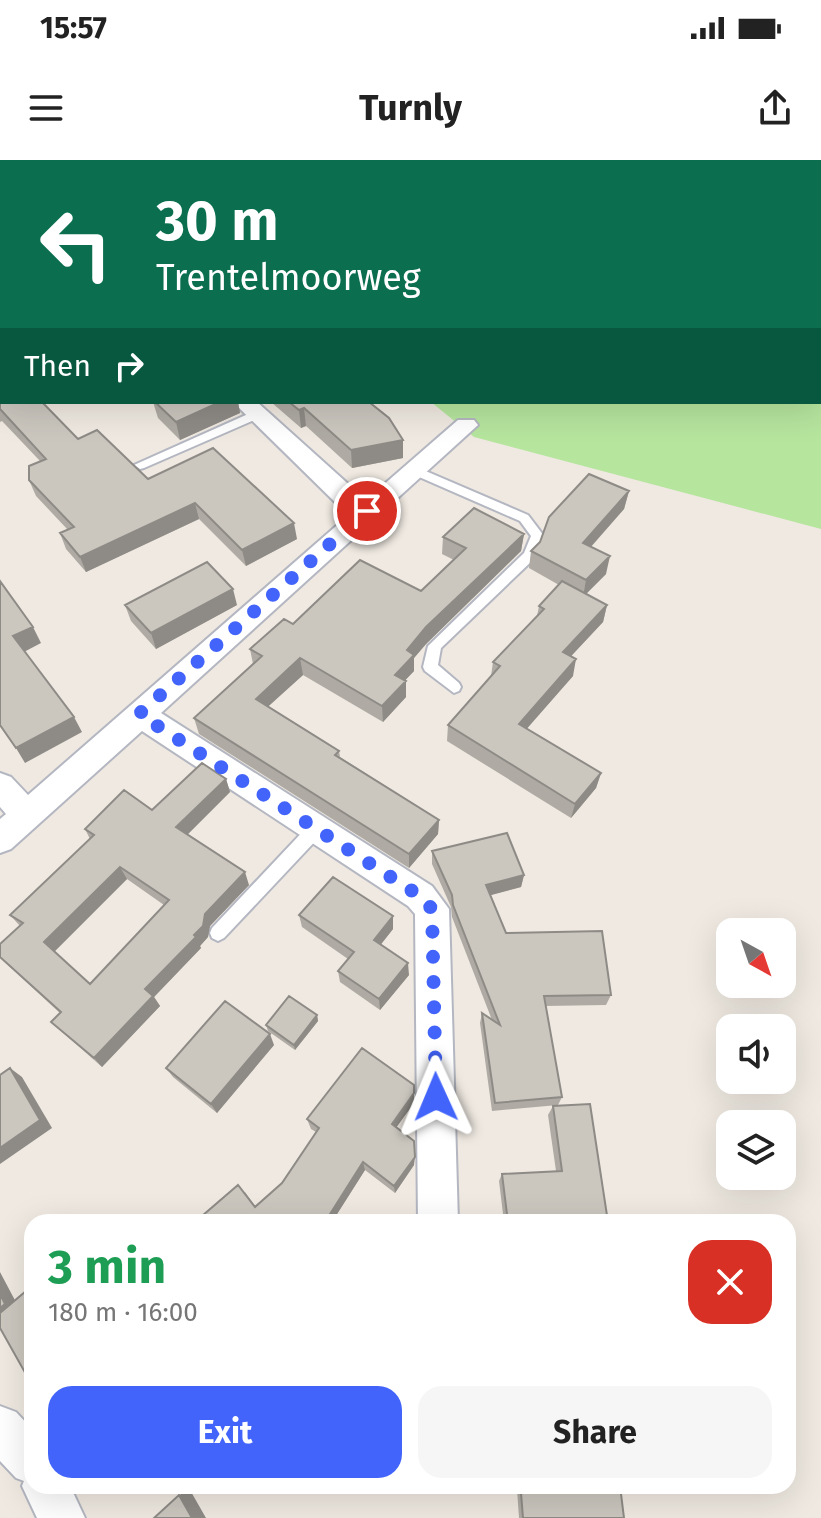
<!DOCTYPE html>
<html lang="en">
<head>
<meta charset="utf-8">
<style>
  :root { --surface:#fff; --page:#f6f6f6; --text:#222; --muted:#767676; --accent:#4264fb }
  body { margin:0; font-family:"Fira Sans",sans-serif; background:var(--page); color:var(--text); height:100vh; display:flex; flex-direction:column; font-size:30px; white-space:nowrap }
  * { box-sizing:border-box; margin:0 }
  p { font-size:26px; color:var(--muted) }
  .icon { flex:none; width:44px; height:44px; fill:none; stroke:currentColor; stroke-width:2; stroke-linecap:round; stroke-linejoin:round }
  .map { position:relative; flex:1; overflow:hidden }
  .details { position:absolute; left:24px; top:1054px; width:772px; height:280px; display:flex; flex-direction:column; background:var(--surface); border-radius:24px; box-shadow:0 8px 32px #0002 }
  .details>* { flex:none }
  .hud { position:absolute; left:0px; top:0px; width:822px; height:244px; box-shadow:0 8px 32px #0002; background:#0b6e4f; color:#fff; overflow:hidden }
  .needle { width:52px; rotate:140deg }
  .tools { position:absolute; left:716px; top:758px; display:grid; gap:16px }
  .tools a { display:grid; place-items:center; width:80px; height:80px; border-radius:16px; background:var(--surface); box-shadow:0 8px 32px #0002; font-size:40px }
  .pin { position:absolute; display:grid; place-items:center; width:68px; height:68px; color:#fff; margin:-34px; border:4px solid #fff; border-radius:50%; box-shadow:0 2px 8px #0007 }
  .me { position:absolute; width:88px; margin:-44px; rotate:359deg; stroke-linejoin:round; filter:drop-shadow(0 0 6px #0008) }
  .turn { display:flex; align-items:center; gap:28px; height:168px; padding:0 24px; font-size:36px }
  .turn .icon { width:104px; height:104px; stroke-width:2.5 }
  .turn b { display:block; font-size:56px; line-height:68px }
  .then { display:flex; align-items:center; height:76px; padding:0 24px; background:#0003; gap:16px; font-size:30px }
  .round { display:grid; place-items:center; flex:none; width:84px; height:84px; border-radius:24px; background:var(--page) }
  .summary { display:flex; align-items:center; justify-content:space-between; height:136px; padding:0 24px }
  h1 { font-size:48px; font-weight:700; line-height:60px; color:#1e9e55 }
  .primary-button { display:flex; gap:16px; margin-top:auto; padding:16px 24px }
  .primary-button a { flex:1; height:92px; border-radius:24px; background:var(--accent); color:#fff; font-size:32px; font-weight:700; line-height:92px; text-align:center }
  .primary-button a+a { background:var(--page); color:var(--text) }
  .status { display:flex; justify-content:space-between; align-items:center; height:56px; padding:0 40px; background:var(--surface); direction:ltr }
  .status svg { height:22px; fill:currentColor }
  header { display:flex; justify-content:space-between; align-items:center; height:104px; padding:0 24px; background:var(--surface); font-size:36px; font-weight:700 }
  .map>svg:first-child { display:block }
  .green { fill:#b6e59e }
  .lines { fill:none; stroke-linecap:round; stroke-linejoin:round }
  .service-casing { stroke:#b4b7c1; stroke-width:4 }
  .minor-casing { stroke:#b4b7c1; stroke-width:4 }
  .service { fill:#fff; fill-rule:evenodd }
  .minor { fill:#fff; fill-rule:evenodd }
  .wall { fill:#afaba4; fill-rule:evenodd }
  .shaded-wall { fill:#8e8b86 }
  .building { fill:#cbc7bf; stroke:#8e8b86; stroke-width:2; fill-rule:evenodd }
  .route { stroke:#4264fb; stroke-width:14; stroke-dasharray:0 25.2 }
</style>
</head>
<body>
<div class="status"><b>15:57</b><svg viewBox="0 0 49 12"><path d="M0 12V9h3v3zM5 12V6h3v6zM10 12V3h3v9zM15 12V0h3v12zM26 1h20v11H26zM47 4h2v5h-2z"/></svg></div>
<header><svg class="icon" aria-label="menu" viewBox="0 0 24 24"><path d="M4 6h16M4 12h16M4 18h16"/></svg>Turnly<svg class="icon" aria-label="share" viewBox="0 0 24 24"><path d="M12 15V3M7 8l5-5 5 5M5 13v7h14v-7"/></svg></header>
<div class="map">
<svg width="821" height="1358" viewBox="0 0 821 1358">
  <rect width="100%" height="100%" fill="#efe9e1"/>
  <path class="green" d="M135,0H821V369L474,277L431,242H820V2Z"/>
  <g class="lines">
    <defs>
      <path id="service" d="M257,250L261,251V257L144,308L140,309L134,305Z
        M414,306L528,355L544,376L535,398L441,488L438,505L459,523L461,527L459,531L454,533L425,511L423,507L428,486L524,393L531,376L520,361L410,313L408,310Z
        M315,663L321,665L323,670L321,675L224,778L218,781L212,778L210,773L212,768L309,665Z"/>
      <path id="minor" d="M0,102H2V114H0Z
        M233,242H257L366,340L458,260H474L478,265L161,553L432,726L449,749L458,1062H418L415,754L408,746L142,571L11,689L0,693V659L6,654L0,647V613L11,617L28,635L351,353L340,347Z
        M0,1246L16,1252L32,1269V1326H70L85,1358H37L22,1326L24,1321L16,1318L0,1301Z"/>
    </defs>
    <use href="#service" class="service-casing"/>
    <use href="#minor" class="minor-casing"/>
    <use href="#service" class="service"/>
    <use href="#minor" class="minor"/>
  </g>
  <path class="wall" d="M0,148L2,242L78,279L148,319L297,379L246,406L199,359L86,412L66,389L60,373L68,370L36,336L29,320L40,301L2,261L0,262Z
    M153,242H238L240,253L180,280L158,258Z
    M271,242H369L403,298L352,308L306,266L301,268Z
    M629,331L624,349L591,387L606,414L586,434L607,445L603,462L571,496L573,516L526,569L601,613L596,628L571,658L447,581L448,565L491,516L493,502L537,456L539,446L559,425L529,408L531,391Z
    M524,374L521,391L426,484L414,498V511L405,520L406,521V537L383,562L303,515L268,546L339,591L340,597L439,660L438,674L409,708L199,574L194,558L253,504L250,489L293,464L421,431L454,400L442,394L443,377Z
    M125,445H237L156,489L131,461Z
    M226,619L230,632L188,674L249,725L210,766L208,777L200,786L201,788L154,837L160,846L102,907L51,862L60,853L0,798V784L20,766L10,755L90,679L85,669L152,650ZM127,719L164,745L90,824L54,792Z
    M432,691L524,715L521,727L490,735L506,773L611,835L606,845L545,846L562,937L558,945L492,951L480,863L482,853L492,860L452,757L451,747L432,704Z
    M299,755L393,756V769L381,784L409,815L380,850L340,822L338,811L348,799L302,767Z
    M317,855L318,861L295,890L268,871L266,865Z
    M274,885L217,953L173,917L166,908Z
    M414,943L396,968L414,1005L395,1033L365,1010L332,1062H195L245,1032L255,1046L282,1023L316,972L311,969L307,959Z
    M553,946L608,1062H504L499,1021L502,1014L556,1011L548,955Z
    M557,1326H620L624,1358H519L517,1329Z"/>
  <path class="shaded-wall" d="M0,64H2V82H0Z
    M220,242H238L240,253L180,280L176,262Z
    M304,248L306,266L301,268L299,250Z
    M403,280V298L352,308L351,290Z
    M629,331L624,349L579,400L583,383Z
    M195,343L199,359L86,412L80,397Z
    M294,363L297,379L246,406L242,390Z
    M524,374L521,391L426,484L414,498V511L395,531V515L407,490L426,467Z
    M610,396L606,414L583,437L586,420Z
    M233,429L237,445L156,489L151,473Z
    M607,445L603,462L560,508L563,492Z
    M33,467L41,483L22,493L13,476Z
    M300,498L303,515L260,554L256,539Z
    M576,499L573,516L517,580L519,564Z
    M406,521V537L383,562L382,546Z
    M74,557L82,572L25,603L16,588Z
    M601,613L596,628L571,658L575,644Z
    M226,619L230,632L182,680L176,667Z
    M439,660L438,674L409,708V694Z
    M120,707L127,719L53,793L44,782Z
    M245,712L249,725L210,766L208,777L200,786L201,788L154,837L160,846L102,907L94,898L145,829L205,754Z
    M524,715L521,727L484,737L486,725Z
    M393,756V769L375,792L374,780Z
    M408,803L409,815L380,850L379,839Z
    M317,855L318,861L295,890L294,885Z
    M270,874L274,885L217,953L211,944Z
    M10,908L22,917L52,968L0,1004V988Z
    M414,933V943L392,973V964Z
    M415,997L414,1005L395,1033L394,1026Z
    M363,1002L365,1010L332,1062H325Z
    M0,1112L18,1146L0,1161Z
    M190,1330L206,1358H192L179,1335Z"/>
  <path class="building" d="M0,0H69L71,2H2V64H0Z
    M0,148L2,150V190H0Z
    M0,199L2,201V242H42L78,279L97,270L148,319L213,288L294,363L242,390L195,343L80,397L60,373L74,367L29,320V306L46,299L0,249Z
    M155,242H220L176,262Z
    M289,242H369L389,258L403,280L351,290L304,248L299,250Z
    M589,314L629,331L583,383L610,396L586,420L531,391L540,382L549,357Z
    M474,348L524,374L426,467L407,490L414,495L395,515L406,521L382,546L300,498L256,539L339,591L335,595L439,660L409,694L194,558L262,496L250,489L284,459L293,464L360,400L421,431L466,388L443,377Z
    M207,402L233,429L151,473L125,445Z
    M0,421L33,467L13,476L74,557L16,588L0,565Z
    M562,421L607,445L563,492L576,499L519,564L601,613L575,644L448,565L500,506L493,502L544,449L539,446Z
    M202,603L226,619L176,667L245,712L205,754L203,766L194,775L196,777L145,829L153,836L94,898L51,862L61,852L0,797V784L23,763L10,755L94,675L85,669L124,630L152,650ZM120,707L169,740L90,824L44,782Z
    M507,673L524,715L486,725L506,773L602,771L611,835L544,836L562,937L495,943L482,853L500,865L453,745L452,735L432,691Z
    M333,717L393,756L374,780L408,803L379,839L338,811L354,792L299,755Z
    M289,836L317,855L294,885L266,865Z
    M225,841L270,874L211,944L166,908Z
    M362,888L414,925V933L392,964L414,981L415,997L394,1026L363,1002L325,1062H195L238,1025L255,1047L282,1023L319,968L307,959Z
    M10,908L40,960L0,988V915Z
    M590,944L608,1062H508L502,1014L562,1011L553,946Z
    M32,1126V1225L0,1168V1153Z
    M0,1134L5,1144L0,1148Z
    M562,1326H620L624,1358H523L521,1333L563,1331Z
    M179,1335L192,1358H154Z"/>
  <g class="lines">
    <path class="route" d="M367,351L139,554L420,736L432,749L436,937"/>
  </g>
</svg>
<div class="tools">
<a><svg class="needle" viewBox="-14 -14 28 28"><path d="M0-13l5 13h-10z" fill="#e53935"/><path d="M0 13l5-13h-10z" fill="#767676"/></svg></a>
<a><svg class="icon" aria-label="sound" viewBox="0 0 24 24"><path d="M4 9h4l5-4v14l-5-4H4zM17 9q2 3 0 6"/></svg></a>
<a><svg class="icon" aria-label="layers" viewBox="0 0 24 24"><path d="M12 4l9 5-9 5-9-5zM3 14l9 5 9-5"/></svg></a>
</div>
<div class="pin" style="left:367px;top:351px;background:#d93025"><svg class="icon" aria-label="arrive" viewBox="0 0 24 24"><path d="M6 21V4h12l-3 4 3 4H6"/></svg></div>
<svg class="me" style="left:436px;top:937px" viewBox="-20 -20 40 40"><path d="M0-17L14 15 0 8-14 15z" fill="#4264fb" stroke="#fff" stroke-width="4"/></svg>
<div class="hud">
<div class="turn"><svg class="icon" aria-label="left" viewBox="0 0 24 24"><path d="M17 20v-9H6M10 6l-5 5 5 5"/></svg><div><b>30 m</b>Trentelmoorweg</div></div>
<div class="then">Then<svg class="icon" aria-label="right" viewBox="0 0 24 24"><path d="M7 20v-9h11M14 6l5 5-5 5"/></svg></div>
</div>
<section class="details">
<div class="summary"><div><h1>3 min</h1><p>180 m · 16:00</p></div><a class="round" style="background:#d93025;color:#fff"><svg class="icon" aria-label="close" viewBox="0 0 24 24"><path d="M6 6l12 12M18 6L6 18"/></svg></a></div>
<div class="primary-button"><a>Exit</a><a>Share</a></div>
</section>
</div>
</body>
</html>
